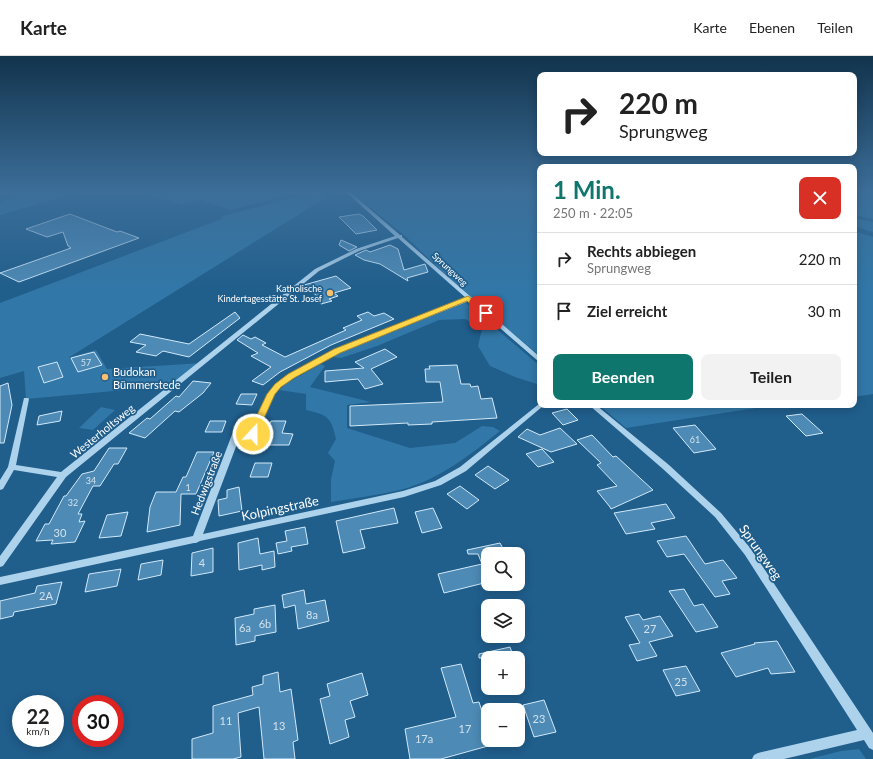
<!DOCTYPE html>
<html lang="de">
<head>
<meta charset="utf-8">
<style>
  :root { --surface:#fff; --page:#f2f2f2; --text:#222; --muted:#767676; --line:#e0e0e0; --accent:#0f766e }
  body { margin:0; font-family:Lato,sans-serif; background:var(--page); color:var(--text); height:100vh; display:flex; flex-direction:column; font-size:15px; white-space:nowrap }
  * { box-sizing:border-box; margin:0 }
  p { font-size:13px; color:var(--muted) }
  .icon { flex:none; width:22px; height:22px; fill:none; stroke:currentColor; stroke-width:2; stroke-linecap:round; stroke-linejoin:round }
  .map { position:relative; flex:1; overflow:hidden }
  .drawer { position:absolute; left:537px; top:108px; width:320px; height:244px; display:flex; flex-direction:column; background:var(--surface); border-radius:8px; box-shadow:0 2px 10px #0003 }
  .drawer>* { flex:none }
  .banner { position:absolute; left:537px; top:16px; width:320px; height:84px; border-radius:8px; box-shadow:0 2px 10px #0003; background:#fff; color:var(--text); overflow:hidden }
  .buttons { position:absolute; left:481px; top:491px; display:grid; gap:8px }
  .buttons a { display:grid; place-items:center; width:44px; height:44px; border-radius:8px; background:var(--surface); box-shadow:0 2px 10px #0003; font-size:20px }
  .speed { position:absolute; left:12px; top:639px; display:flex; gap:8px; font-size:20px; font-weight:700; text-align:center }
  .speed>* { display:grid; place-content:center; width:52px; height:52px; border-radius:50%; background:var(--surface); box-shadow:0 2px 10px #0003; line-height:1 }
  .speed small { font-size:10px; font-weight:400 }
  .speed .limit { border:6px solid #d22; background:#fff; color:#111 }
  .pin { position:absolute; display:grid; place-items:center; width:34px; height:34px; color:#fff; margin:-17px; border-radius:8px; box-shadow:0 2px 6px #0006 }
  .me { position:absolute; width:44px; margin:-22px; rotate:21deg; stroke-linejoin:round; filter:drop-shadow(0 0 3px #0008) }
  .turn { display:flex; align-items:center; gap:14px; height:84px; padding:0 16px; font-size:18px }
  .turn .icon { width:52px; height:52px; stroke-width:2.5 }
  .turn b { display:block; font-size:28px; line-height:34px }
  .round { display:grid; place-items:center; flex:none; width:42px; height:42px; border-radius:8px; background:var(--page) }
  .headline { display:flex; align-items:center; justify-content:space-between; height:68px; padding:0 16px }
  h1 { font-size:24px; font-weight:700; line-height:30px; color:var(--accent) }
  .primary-button { display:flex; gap:8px; margin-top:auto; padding:8px 16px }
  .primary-button a { flex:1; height:46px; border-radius:8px; background:var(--accent); color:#fff; font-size:16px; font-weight:700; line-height:46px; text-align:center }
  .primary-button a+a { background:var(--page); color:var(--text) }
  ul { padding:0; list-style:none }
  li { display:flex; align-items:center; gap:12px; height:52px; padding:0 16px; border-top:1px solid var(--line) }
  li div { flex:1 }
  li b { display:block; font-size:15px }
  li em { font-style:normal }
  header { display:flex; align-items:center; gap:24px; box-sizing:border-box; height:56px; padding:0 20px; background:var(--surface); border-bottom:1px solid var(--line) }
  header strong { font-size:19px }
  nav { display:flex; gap:22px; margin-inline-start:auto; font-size:14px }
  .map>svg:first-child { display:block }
  .green { fill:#3177a7 }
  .building { fill:#4d8ab5; stroke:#d2e9f9 }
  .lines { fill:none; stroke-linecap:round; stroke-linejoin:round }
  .minor { fill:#add2ec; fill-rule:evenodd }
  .route { fill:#ffd54a; stroke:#a68a30 }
  .poi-dot { fill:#f9be6e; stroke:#205e8c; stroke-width:1.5 }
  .labels { text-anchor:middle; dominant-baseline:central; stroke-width:3.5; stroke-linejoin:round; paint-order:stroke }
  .far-street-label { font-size:9px; fill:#fff; stroke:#205e8c }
  .far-poi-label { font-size:9px; fill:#fff; stroke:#205e8c; text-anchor:end }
  .number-label { font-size:9px; fill:#d2e2ec }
  .poi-label { font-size:11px; fill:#fff; stroke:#205e8c; text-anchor:start }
  .street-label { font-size:11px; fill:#fff; stroke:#205e8c }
  .near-number-label { font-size:11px; fill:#d2e2ec }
  .near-street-label { font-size:13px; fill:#fff; stroke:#205e8c }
</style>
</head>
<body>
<header>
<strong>Karte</strong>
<nav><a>Karte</a><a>Ebenen</a><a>Teilen</a></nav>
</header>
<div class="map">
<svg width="873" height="703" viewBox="0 0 873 703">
  <rect width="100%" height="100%" fill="#205e8c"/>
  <path class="green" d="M18,136H79L0,159V149Z
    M140,136H299L231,154L200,144L182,149Z
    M325,136H335L68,302L96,294L107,313L202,307L178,326L129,331L125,334L26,343L24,315L0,322V247L224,162L220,161L291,142Z
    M351,136H540V300L468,240L404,179Z
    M854,136H873V163L854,159Z
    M854,162L873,166V176L854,170Z
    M854,175L873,181V338L854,341Z
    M465,246L540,310V329L515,321L490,310L478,290L482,273L465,263L439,264L377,290L341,302L333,301L347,293Z
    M321,308L325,310L310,331L371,346L347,349V372L410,392L455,387L482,370L493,371L500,375C470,399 439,424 400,434C378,439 354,442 331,446V423L335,405L328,397L336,383C331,361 328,359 306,354V338L279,334L287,327Z
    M599,349H776L626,372Z
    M101,351L115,354L93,374L79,372Z
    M859,693L866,703H809L841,695Z"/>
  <path class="building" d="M70,158L117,176L120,175L139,182L19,226L0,217L71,192L68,190L63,176L47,181L26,173Z
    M359,158L363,160L377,174L356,178L339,161Z
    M341,184L357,191L349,195L339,189Z
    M390,189L398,193L404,214L425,208L428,216L407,222L408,225L380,208L364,204L355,199L366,194L370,196Z
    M336,220L351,232L334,237L338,240L329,243L332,245L321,248L313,241L317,240L304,229Z
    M235,256L240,262L189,301L163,295L156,300L136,296L146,289L130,286L140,278L189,288Z
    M368,256L374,260L384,257L394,263L331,289L280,316L263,329L252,325L271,311L251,300L258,297L237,284L243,279L251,283L255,281L266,287L262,289L285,301L346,274L343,272L362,264L357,260Z
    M385,293L397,301L371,313L383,328L365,333L358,323L325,326V315L364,312L355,306Z
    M94,296L102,309L78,316L71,302Z
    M57,306L63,321L44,327L38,311Z
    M457,309L461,328H470L471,331L478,330L481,343L492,342L497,362L432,366V368L408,369V367L350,370V350L443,346L440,326H426L425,313H430L429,310Z
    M193,325L211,327L203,337L179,356L175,355L145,382L129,377L147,362L150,363L176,340L179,341Z
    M8,327L12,349L4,387H0V330Z
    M241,338H257L252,349L236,348Z
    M567,353L578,364L563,369L552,357Z
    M62,355L60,365L37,369L39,360Z
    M802,358L823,377L806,380L786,360Z
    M210,365H226L222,376H205Z
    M271,365H286L282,377L293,378L289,389H261Z
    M695,369L716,393L694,397L673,372Z
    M560,372L577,388L551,396L518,381L527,373L540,379Z
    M592,379L613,401L616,400L653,434L611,453L610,451L597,435L617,430L597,409L601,407L577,384Z
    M109,392H127L118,408H114L100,430H93L78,458H82L79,466L85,465L75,486L51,488L53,484L36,485L45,468H49L64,440H66L82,418L94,415Z
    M542,393L554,406L538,411L526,398Z
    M197,396H214L196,438H181L180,469L147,476L150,451L156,436H176L183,421H186Z
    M255,407H272L268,421H250Z
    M488,410L509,424L495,433L475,419Z
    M460,430L479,444L467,453L447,438Z
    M239,431L242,455L219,460L218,444L227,442V434Z
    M666,448L675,462L651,467L655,473L626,478L614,457Z
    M394,452L398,467L360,474L365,492L343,497L336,465Z
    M433,452L442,472L422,477L415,456Z
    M128,456L121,480L99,482L107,459Z
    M305,471L308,488L291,491L292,495L278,498L276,487L287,485L285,475Z
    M686,480L705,508L723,504L737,522L722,525L730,538L715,541L684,498L667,501L657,485Z
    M258,482L260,498L274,495L275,511L262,514V509L239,514L238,487Z
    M500,487L506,498H488V526L444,537L438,518L482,508L478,498H468L467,494Z
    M213,492V516L191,520L192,497Z
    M163,504L161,519L138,524L141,508Z
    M121,513L117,530L85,536L89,518Z
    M62,526L56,548L14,556L13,560L0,563V545L35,537L37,530Z
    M684,533L694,550L703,548L718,571L696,576L669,535Z
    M304,534L306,548L325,544L329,565L298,573L295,549L284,552L282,539Z
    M275,549L276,576L255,580V585L236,589L235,562L254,558V553Z
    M639,558L643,564L660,560L673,580L649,586L657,600L637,605L629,589L640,587L625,561Z
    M777,585L795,616L771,618L768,612L736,621L721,597L755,588L754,587Z
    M510,591L514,602H479V598Z
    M461,608L473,647L479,646L488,674V690L441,703H410L405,673L456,661L441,612Z
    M686,610L700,635L676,640L663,614Z
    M278,616L280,636L291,633L298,684L293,686L295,703H264L259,651L238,657L241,701L233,703H192V683L213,677V650L253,639L252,631L263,628V620Z
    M362,617L368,639L350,645L355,661L345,664L349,681L330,688L320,643L330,640L327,628Z
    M544,644L556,676L534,681L523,649Z"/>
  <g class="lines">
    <path class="minor" d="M346,136H350L400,179H402V181L540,301V306L538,305L469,245L339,296L293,321L280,331L274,339L256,380H240L203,478L403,435L435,425L460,411L539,348L540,347V349H544L543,350L466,415L441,429L404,441L200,485L196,487H194L0,529V521L193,480L238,363L242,361H256L269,337L276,329L289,319L335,294L466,242L398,182L359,195L319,215L66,421L3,510L0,511V500L57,421L14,414L3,433L0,434V424L8,411L24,342H28L29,343L16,409L61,416L315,213L356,193L395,180ZM245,365H255L250,376H241Z
      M589,349H596L669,409L721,457L751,493L873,677V694L869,692L864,684L784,703H752L754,699L758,697L857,674L745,499L715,461L663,413Z"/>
  </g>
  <linearGradient id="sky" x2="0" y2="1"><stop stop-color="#12344d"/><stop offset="0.58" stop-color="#3c6e99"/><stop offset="1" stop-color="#3c6e99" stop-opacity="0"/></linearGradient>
  <rect width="873" height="234" fill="url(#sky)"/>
  <path class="route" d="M468,240L488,256V259H483L467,245L340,297L294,322L281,331L275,338L256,380H250L248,378L267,338L275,328L288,318L334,293Z"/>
  <g class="poi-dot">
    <circle cx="330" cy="237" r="4"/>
    <circle cx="105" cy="321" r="4"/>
  </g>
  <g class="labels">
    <g class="far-street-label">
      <text transform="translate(450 213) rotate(43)">Sprungweg</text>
    </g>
    <g class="far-poi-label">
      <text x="322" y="232">Katholische<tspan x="322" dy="10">Kindertagesstätte St. Josef</tspan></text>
    </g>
    <g class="number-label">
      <text x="86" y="306">57</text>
      <text x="695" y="383">61</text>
      <text x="91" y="424">34</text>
      <text x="188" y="431">1</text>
      <text x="73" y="446">32</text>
    </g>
    <g class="poi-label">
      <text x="113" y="315">Budokan<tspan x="113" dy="13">Bümmerstede</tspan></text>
    </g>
    <g class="street-label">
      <text transform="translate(102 375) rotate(-39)">Westerholtsweg</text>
      <text transform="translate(206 427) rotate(-69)">Hedwigstraße</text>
    </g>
    <g class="near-number-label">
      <text x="60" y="476">30</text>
      <text x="202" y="506">4</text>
      <text x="46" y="539">2A</text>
      <text x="312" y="558">8a</text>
      <text x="265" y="567">6b</text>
      <text x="245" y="571">6a</text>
      <text x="650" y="572">27</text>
      <text x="681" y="625">25</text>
      <text x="539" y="662">23</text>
      <text x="226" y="664">11</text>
      <text x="279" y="669">13</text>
      <text x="465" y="672">17</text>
      <text x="424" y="682">17a</text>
    </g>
    <g class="near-street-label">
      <text transform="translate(280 452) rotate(-12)">Kolpingstraße</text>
      <text transform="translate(761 496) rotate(55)">Sprungweg</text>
    </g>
  </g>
</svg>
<div class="buttons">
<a><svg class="icon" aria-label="search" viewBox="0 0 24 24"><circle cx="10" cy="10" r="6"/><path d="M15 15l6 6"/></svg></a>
<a><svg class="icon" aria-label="layers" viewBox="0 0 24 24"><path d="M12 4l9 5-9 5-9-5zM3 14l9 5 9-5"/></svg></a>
<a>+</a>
<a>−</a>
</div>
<div class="speed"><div>22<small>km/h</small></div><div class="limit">30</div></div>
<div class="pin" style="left:486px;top:257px;background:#d93025"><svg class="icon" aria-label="arrive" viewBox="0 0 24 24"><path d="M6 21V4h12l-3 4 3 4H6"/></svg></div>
<svg class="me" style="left:253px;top:378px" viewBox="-20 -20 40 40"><circle r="17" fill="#ffd54a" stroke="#fff" stroke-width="3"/><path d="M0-11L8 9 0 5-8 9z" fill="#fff"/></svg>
<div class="banner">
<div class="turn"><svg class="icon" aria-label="right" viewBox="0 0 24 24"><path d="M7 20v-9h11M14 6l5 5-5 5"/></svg><div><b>220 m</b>Sprungweg</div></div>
</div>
<section class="drawer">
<div class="headline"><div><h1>1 Min.</h1><p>250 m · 22:05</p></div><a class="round" style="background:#d93025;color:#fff"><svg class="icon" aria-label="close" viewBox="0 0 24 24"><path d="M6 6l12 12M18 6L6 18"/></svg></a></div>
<ul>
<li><svg class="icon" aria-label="right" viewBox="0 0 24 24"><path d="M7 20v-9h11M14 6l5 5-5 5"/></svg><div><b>Rechts abbiegen</b><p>Sprungweg</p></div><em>220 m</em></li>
<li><svg class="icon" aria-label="arrive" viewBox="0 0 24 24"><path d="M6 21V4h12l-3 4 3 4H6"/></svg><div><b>Ziel erreicht</b></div><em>30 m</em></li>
</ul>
<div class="primary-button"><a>Beenden</a><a>Teilen</a></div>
</section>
</div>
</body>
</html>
